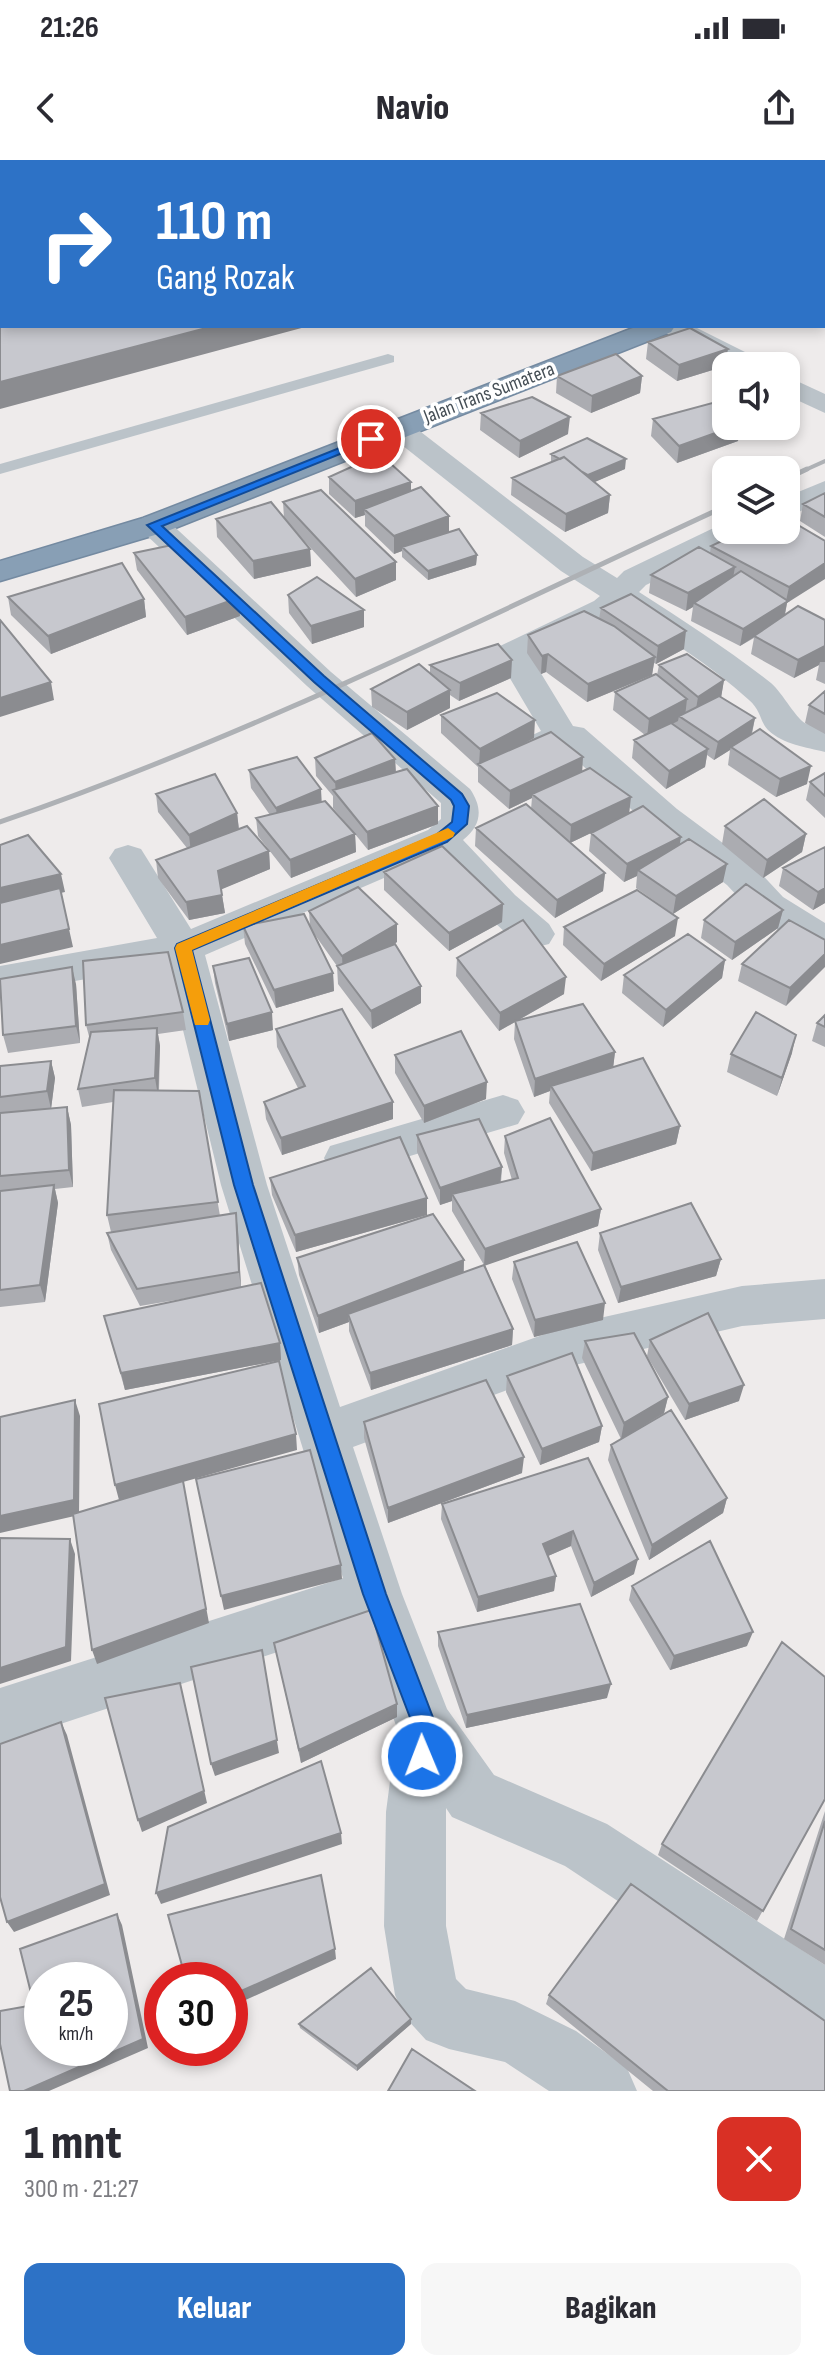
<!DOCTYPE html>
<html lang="id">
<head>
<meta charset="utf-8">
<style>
  :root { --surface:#fff; --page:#f7f7f7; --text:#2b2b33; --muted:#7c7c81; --accent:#2d72c6 }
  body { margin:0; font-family:"Sofia Sans Condensed",sans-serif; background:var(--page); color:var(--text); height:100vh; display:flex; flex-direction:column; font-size:30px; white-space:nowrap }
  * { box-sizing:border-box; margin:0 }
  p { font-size:26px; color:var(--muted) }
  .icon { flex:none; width:44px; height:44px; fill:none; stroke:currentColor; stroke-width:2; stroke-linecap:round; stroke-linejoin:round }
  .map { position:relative; height:1931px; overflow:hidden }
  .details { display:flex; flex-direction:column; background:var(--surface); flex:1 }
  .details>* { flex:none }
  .top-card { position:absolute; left:0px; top:0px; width:826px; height:168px; box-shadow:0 4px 12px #0003; background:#2d72c6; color:#fff; overflow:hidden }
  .controls { position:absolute; left:712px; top:192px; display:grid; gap:16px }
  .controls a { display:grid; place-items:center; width:88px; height:88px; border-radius:16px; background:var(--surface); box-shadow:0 4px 12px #0003; font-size:40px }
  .speed { position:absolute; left:24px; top:1802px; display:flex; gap:16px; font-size:40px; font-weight:700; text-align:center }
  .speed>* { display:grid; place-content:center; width:104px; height:104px; border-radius:50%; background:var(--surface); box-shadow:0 4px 12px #0003; line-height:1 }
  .speed small { font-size:20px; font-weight:400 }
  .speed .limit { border:12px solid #d22; background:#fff; color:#111 }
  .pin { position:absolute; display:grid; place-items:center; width:68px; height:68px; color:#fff; margin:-34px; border:4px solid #fff; border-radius:50%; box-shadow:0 2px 8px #0007 }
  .me { position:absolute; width:88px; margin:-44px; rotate:359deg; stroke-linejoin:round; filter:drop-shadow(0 0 6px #0008) }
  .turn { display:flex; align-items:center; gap:28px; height:168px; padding:0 24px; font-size:36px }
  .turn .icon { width:104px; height:104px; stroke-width:2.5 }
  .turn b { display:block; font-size:56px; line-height:68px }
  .round { display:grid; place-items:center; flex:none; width:84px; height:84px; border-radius:16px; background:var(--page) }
  .head { display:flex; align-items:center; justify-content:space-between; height:136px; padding:0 24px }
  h1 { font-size:48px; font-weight:800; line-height:60px }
  .button { display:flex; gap:16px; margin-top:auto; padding:16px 24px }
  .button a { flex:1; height:92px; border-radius:16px; background:var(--accent); color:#fff; font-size:32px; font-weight:800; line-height:92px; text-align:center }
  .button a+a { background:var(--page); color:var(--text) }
  .status { display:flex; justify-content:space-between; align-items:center; height:56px; padding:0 40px; background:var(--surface); direction:ltr }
  .status svg { height:22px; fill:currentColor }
  header { display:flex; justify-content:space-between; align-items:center; height:104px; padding:0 24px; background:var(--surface); font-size:36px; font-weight:800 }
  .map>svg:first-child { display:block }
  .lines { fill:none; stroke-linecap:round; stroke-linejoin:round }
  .highway-casing { stroke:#748aa1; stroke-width:3 }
  .lane { fill:#bbc3c9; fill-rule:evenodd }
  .street { fill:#bbc3c9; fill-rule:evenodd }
  .highway { fill:#889fb5; fill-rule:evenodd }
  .rail-far1 { stroke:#aeb1b5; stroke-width:4 }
  .rail { stroke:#aeb1b5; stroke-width:5 }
  .wall { fill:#abacb1 }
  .shaded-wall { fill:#8b8c90 }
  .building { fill:#c7c8ce; stroke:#8b8c90; stroke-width:2; fill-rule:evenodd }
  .route { fill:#1a73e8; stroke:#114b97; stroke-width:2 }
  .slow { fill:#f59e0b }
  .labels { text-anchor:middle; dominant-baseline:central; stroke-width:7; stroke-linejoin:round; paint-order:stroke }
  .far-street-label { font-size:20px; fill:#464f56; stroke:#fff }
</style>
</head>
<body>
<div class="status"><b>21:26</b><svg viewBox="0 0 49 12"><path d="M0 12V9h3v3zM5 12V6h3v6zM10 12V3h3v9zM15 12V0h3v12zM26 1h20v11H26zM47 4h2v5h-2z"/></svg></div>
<header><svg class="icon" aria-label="back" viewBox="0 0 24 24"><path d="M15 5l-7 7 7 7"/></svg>Navio<svg class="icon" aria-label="share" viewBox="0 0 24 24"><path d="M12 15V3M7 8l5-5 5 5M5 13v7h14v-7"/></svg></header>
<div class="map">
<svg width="825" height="1931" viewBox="0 0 825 1931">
  <rect width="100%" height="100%" fill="#eeebeb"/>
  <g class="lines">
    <defs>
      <path id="highway" d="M824,88H825V102H824Z
        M638,166H675L671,172L165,372L0,421V401L143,358Z"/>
    </defs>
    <use href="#highway" class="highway-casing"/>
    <path class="lane" d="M388,194L394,196V202L0,314V304Z"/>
    <path class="street" d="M660,166H693L761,200L765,206H730L664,172Z
      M786,216L825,234V253L786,235Z
      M398,259L408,262L583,397L617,418L624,411L724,363L726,370H750L746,377L646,425L639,432C684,461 729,490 771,523C782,532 798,562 807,564C812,565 819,565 825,567V592C806,587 784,585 768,570C760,562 761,550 749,540C711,505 665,477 622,450L531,497L573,566L584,568L677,649L755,707L783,737L825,763V795L811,791L755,755L727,725L651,667L563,588C541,599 517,616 492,610L487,602L492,594L541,571L495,493L500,486L594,441L600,436L561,411L388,274L384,268L388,262Z
      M825,321V341L786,357V337Z
      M154,356L165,358L331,512L470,629C483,648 482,665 463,680L515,735L549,764L555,774L549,784C540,786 534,788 525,785C499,775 455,718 435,696L205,795L267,1025L340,1247L573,1164L742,1126L825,1119V1159L742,1166L575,1205L353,1287L402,1434L447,1549L494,1615L607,1664L825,1805V1874L803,1864L565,1706L452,1657L446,1648V1766L456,1819L466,1829L515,1841L576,1871L627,1908L637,1931H549L505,1902L449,1889L426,1880L405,1857L395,1835L384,1766L386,1652L397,1568L359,1465L0,1584V1528L343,1418L221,1025L167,805L0,834V806L157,778L109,698L115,689L128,685L141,689L191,769L428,670L441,659V643L307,526L143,372L139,365L143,358Z
      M503,935L518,940L525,952L518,964L346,1015L330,1010L324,998L330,986Z"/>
    <use href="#highway" class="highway"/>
    <path class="rail-far1" d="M803,311L825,301"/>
    <path class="rail" d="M786,319L807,309
      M0,662C248,577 488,456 726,346"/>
  </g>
  <path class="wall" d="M225,0H562L565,2H228Z
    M619,0H825V36H824V2H623Z
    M648,182L726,201V224L717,220L719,208L677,221L646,199Z
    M557,216H642L640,233L591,253L556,233Z
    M481,253L568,274L519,298L480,270Z
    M653,259L726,266H740L738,281L677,303L651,276Z
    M551,294L625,309L594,322L610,335L608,353L565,372L511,335L512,318L551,303Z
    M329,317L411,322V331L449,356V373L477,395L476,405L428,420L402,397V391L394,394L365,366V355L355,358L329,334Z
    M825,333V377L800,361L803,344Z
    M283,342L396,420L356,437L294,370L310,389L311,406L254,419L217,377L216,359L284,358Z
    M825,381L787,443L785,455L825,460V524L816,520L819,505L794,518L751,494L754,478L740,486L691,461L693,447L686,451L649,433L651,415L710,393L711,386Z
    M134,393L238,438L240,456L187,475L137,410Z
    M288,435L364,467L312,484L289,453Z
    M8,437L144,439L146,457L51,494L11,455Z
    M601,448L684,489L656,504L654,503L652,515L587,542L546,512L541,514L527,493L528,475L599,459Z
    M430,505L511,518L459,541L450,535V548L407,570L372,547L371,529L430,513Z
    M659,505L724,520L721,537L755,558L752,574L807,624L776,637L728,605L730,590L714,600L707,595L705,607L666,629L632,598L634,580L645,575L613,550L615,532L657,515Z
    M825,531V574L805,563L809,545Z
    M441,555L534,578L518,586L582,612L629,653L680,685L723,722L673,754L636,728L637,716L624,722L589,691L591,673L599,669L570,683L605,713L603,731L555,758L475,686L476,668L531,649L532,638L509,649L478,622V607L441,573Z
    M315,598L395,599L396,612L438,664L368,690L355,674L356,692L291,718L258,676L256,658L270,655L251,628L249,610L322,642L350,668L333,648V636L316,616Z
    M825,613V658L806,640L810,622Z
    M156,634L237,653L239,669L269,691L270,709L221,729L225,753L189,760L158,718L156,700L187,688L158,652Z
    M725,666L806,674L802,692L763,718L722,684Z
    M825,687V743L813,750L779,726L783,708Z
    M384,712L503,744L502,762L449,791L384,730Z
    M783,750L778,768L732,800L701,778L704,760Z
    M309,751L397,782L392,785L421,843L372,869L338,824L337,806L315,775L333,813L334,831L276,848L245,784L243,766H310Z
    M564,767L675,776L601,821L563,785Z
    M825,780L786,846L738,821L742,804Z
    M457,798L564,834L517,861L615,892L613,907L680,966L676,984L591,1011L549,943L550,931L534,937L514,879L515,862L499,871L456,816Z
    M725,800L722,818L663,867L622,833L624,815Z
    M213,806L273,870L229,881L215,823Z
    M76,824L80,883L8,893L3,875Z
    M183,852L186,870L158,874L160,886L159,931H199L220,1056L238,1070L241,1127L280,1183L281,1200L125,1230L104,1156L200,1136L140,1146L111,1090L107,1073L128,1070L111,1072L107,1055L113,942L82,947L78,929L90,880L86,865Z
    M825,855V887L812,881L817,863Z
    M276,869L393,959L282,995L266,959L264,942L298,928L277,887Z
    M792,893L777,936L727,912L731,894Z
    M395,895L486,939L424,963L395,913Z
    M51,901L55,918L51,949L67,947L71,965L73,1027L55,1029L58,1043L45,1142L0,1147V906Z
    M417,975L502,1007L501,1023L512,1020L504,993L505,976L601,1049L598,1066L485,1105L513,1169L512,1185L371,1230L349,1171V1162L319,1173L299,1115L297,1098L464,1100V1112L484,1105L452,1051V1041L440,1045L417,992Z
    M270,1018L427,1038V1055L296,1092L272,1035Z
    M600,1073L721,1099L716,1116L618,1143L598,1090Z
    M514,1102L603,1160L534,1177L512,1119Z
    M650,1180L739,1241L685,1260L647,1196Z
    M585,1181L668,1237L664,1253L727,1338L723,1353L649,1400L608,1300L611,1285L621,1279L582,1198Z
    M507,1216L602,1266L599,1282L540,1305L506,1232Z
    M364,1262L522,1313L388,1363L364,1278Z
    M588,1298L634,1414L591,1437L571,1386L548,1396L556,1416L554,1431L477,1452L441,1359L442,1344Z
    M632,1426L747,1486L670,1510L629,1440Z
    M438,1472L607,1538L466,1568L438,1486Z
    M274,1483L397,1557L301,1603Z
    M825,1639L757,1761L658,1695L662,1684Z
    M825,1651V1805L784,1779Z
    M549,1835L825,1931H653L546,1844Z
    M299,1864H411L357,1911L300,1868Z"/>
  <path class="shaded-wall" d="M214,166H309L0,249V222Z
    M728,189L725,206L719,203V208L677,221L679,205Z
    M642,216L640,233L591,253L592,236Z
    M794,218L791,235L786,237V221Z
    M570,257L568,274L519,298L520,281Z
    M735,266H740L738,281L677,303L679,286Z
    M626,299L625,309L588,325V315Z
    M411,322V339L364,349L365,355L355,358V341Z
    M610,335L608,353L565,372L566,354Z
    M449,356V373L402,387V391L394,394V376Z
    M310,389L311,406L254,419L253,401Z
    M477,395L476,405L428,420V411Z
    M396,402V420L356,437L355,419Z
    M825,403V419L787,443L784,458L740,486L743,469L786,441L789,427Z
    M735,407L732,424L694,443L693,447L686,451L688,433Z
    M238,438L240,456L187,475L185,457Z
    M144,439L146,457L51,494L48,476Z
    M364,450V467L312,484L311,466Z
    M686,471L684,489L656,504L658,486Z
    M825,486V502H820L819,505L794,518L798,500Z
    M548,494L546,512L541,514L542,496Z
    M655,497L652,515L587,542L588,524Z
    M512,500L511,518L459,541L460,523Z
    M724,520L721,538L695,555L698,537Z
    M51,522L54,540L0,557V538Z
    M450,530V548L407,570V552Z
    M687,539L685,557L679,556L678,561L647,577L649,559Z
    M755,558L751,576L731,587L730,590L714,600L718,582Z
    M535,560L534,578L481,606L479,605L480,589Z
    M708,589L705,607L666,629L669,611Z
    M583,597L582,615L532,634V638L509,649L510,631Z
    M395,599L396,617L336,634L335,622Z
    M811,606L807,624L776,637L780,619Z
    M321,629L322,647L278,666L276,648Z
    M631,637L629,655L570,683L571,665Z
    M438,646V664L368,690L367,672Z
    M237,653L239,671L191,693L189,675Z
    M355,674L356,692L291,718L290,700Z
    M806,674L802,692L763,718L767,700Z
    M681,677L678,695L638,710L637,716L624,722L627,704Z
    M269,691L270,709L220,730L218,711Z
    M727,704L723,722L673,754L676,736Z
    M605,713L603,731L555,758L557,740Z
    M61,714L65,732L0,747V728Z
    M825,728V743L813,750L818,732Z
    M222,735L225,753L189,760L186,742Z
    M503,744L502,762L449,791V773Z
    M783,750L778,768L732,800L735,782Z
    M678,758L675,776L601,821L604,804Z
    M397,764V782L343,814L342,796Z
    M69,769L73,787L0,804V785Z
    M825,794V807L786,846L790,828Z
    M725,800L722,818L663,867L666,850Z
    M72,807L76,824L80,883L76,866Z
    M333,813L334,831L276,848L274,830Z
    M566,817L564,834L499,871L500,853Z
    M421,826V843L372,869L371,851Z
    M272,852L273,870L229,881L227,864Z
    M157,868L160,886L158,936L155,918Z
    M796,875L792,893L777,936L782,918Z
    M615,892L613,909L551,926L550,931L534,937L535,919Z
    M51,901L55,918L51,949L47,931Z
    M487,922L486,939L424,963V946Z
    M393,942V959L282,995L281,978Z
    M67,947L71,965L73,1027L69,1010Z
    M680,966L676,984L591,1011L593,993Z
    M502,1007L500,1024L452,1034V1041L440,1045V1028Z
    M54,1025L58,1043L45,1142L40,1125Z
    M427,1038V1055L296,1092L295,1075Z
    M601,1049L598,1066L484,1106L485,1089Z
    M236,1053L238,1070L241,1129L239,1112Z
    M721,1099L716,1116L618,1143L621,1127Z
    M464,1100L463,1117L348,1154L349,1162L319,1173L318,1156Z
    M605,1143L603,1160L534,1177L535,1160Z
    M513,1169L512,1185L371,1230L370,1213Z
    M280,1183L281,1200L125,1230L121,1213Z
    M744,1225L739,1241L685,1260L689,1244Z
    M668,1237L664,1253L621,1279L624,1263Z
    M75,1240L80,1256L79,1355L0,1373V1356Z
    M602,1266L599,1282L540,1305L542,1289Z
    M296,1274L297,1290L183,1322L209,1463L97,1504L92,1490L119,1340L115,1325Z
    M524,1297L522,1313L388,1363V1348Z
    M727,1338L723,1353L649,1400L652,1385Z
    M573,1371L571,1386L541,1399L543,1384Z
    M70,1379L75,1394L71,1501L0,1524V1508Z
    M638,1399L634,1414L591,1437L594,1423Z
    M341,1405L342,1419L224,1450L221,1436Z
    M556,1416L554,1431L477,1452L478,1437Z
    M753,1472L747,1486L670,1510L674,1496Z
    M262,1490L279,1593L215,1616L211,1604Z
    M180,1523L207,1643L142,1672L138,1660Z
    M611,1524L607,1538L466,1568L467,1555Z
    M397,1544V1557L301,1603L299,1590Z
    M61,1562L67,1575L110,1735L14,1772L7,1762Z
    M341,1673L342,1684L161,1744L156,1733Z
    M117,1754L122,1765L148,1888L49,1931H24Z
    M335,1789L336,1799L230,1847V1836Z
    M411,1859V1864L357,1911V1906Z"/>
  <path class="building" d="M0,0H136L139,2H2V166H214L0,222Z
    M254,0H562L565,2H257Z
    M661,0H825V14H824V2H664Z
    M690,168L728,189L679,205L648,182Z
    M616,194L642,216L592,236L557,216Z
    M744,195L768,206H726L719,203Z
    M786,214L794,218L786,221Z
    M532,237L570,257L520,281L481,253Z
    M716,242L726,251V266H735L679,286L653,259Z
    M587,278L626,299L588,315L581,311L564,297L560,299L551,294Z
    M380,294L411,322L355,341L329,317Z
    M564,297L610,335L566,354L512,318Z
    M421,327L449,356L394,376L364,349Z
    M321,330L396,402L355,419L283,342Z
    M825,333V357L803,344Z
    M271,342L310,389L253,401L216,359Z
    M786,358L825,381V403L789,427L711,386L745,370H786Z
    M459,369L477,395L428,411L402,387Z
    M172,385L238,438L185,457L134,393Z
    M699,387L735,407L688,433L651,415Z
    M122,403L144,439L48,476L8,437Z
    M741,411L788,441L743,469L694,443Z
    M317,417L364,450L311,466L288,435Z
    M631,434L686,471L658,486L601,448Z
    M798,446L825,460V486L798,500L754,476Z
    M584,451L614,466L655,497L588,524L548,494L542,496L528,475Z
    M0,460L51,522L0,538Z
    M498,484L512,500L460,523L430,505Z
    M687,494L724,520L698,537L659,505Z
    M419,504L450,530L407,552L371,529Z
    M656,514L687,539L649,559L615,532Z
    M825,531V554L809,545Z
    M497,533L535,560L480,589L441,555Z
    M719,536L755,558L718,582L679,556Z
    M671,563L708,589L669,611L634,580Z
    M760,569L811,606L780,619L731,587Z
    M551,572L583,597L510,631L478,604Z
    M372,573L395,599L335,622L315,598Z
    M297,597L321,629L276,648L249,610Z
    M590,608L631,637L571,665L532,634Z
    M407,609L438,646L367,672L333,630Z
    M825,613V636L810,622Z
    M215,614L237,653L189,675L156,634Z
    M764,639L806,674L767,700L725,666Z
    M325,641L355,674L290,700L256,658Z
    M526,644L605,713L557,740L476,668Z
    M643,646L681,677L627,704L591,673Z
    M247,666L269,691L218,711L222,735L186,742L156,700Z
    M28,675L61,714L0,728V685Z
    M689,679L727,704L676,736L638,710Z
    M442,686L503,744L449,773L384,712Z
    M825,687V728L818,732L783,708Z
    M746,724L783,750L735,782L704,760Z
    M358,727L397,764L342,796L309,751Z
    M60,728L69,769L0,785V743Z
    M637,730L678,758L604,804L564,767Z
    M304,754L333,813L274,830L243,766Z
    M523,760L566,817L500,853L457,798Z
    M789,760L825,780V794L790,828L742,804Z
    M688,774L725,800L666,850L624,815Z
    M395,784L421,826L371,851L337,806Z
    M168,792L183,852L86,865L83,801Z
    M249,798L272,852L227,864L213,806Z
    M72,807L76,866L3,875L0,819Z
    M583,844L615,892L535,919L515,861Z
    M342,849L393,942L281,978L264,942L305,926L276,869Z
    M756,852L796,875L782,918L731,894Z
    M825,855V867L817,863Z
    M157,868L155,918L78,929L91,872Z
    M461,871L487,922L424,946L395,895Z
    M643,898L680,966L593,993L551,926Z
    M51,901L47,931L0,937V906Z
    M114,930L199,931L218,1042L107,1055Z
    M67,947L69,1010L0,1016V953Z
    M550,958L601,1049L485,1089L452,1034L518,1018L505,976Z
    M479,959L502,1007L440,1028L417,975Z
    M400,977L427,1038L295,1075L270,1018Z
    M54,1025L40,1125L0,1130V1031Z
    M691,1043L721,1099L621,1127L600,1073Z
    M236,1053L239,1112L137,1129L107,1073Z
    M433,1054L464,1100L318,1156L297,1098Z
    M577,1082L605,1143L535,1160L514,1102Z
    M484,1105L513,1169L370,1213L348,1154Z
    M261,1123L280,1183L121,1213L104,1156Z
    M708,1153L744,1225L689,1244L650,1180Z
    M634,1173L668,1237L624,1263L585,1181Z
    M572,1193L602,1266L542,1289L507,1216Z
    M279,1201L296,1274L115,1325L99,1244Z
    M486,1220L524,1297L388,1348L364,1262Z
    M75,1240L74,1340L0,1356V1257Z
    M671,1250L727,1338L652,1385L611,1285Z
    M310,1290L341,1405L221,1436L196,1319Z
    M588,1298L638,1399L594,1423L573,1371L543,1384L556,1416L478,1437L442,1344Z
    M183,1321L206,1449L92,1490L73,1354Z
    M0,1378L70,1379L66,1487L0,1508Z
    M710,1381L753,1472L674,1496L632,1426Z
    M580,1444L611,1524L467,1555L438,1472Z
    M371,1450L397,1544L299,1590L274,1483Z
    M782,1482L825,1517V1639L763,1751L662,1684Z
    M262,1490L277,1580L211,1604L191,1507Z
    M180,1523L204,1631L138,1660L105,1538Z
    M61,1562L105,1724L7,1762L0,1737V1584Z
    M321,1601L341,1673L156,1733L168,1667Z
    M825,1661V1790L791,1769Z
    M321,1715L335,1789L230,1836V1820H186L168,1755Z
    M631,1724L825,1861V1931H668L549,1835Z
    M117,1754L143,1879L24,1931H10L0,1884V1851L34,1845L20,1789ZM42,1820H110V1888H42Z
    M371,1808L411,1859L357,1906L299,1864Z
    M412,1889L475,1931H388Z"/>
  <path class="route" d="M367,277L377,279L162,366L324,516L462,634L469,646L467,664L447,682L192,790L253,1025L386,1434L437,1568L431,1605L422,1608L414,1605L410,1596L414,1568L363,1434L234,1025L175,788L177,784L436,675L452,662L454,646L451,640L314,522L147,365Z"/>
  <path class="slow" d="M448,668L455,673L453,677L192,790L210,860L208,865H195L175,788L177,784Z"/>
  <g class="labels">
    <g class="far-street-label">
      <text transform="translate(489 233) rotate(-21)">Jalan Trans Sumatera</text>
    </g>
  </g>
</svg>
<div class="controls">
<a><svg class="icon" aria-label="sound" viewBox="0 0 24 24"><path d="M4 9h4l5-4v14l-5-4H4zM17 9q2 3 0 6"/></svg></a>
<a><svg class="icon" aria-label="layers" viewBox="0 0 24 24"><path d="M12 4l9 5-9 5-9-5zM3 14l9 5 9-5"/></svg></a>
</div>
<div class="speed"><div>25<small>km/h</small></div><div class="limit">30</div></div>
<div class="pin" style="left:371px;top:279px;background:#d93025"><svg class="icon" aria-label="arrive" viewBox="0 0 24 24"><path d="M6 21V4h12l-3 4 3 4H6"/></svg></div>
<svg class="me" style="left:422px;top:1596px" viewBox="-20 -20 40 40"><circle r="17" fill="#1a73e8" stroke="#fff" stroke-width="3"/><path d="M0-11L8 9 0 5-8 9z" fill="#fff"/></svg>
<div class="top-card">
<div class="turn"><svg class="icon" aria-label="right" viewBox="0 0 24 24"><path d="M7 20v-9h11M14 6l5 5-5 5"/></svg><div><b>110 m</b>Gang Rozak</div></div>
</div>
</div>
<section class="details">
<div class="head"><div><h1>1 mnt</h1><p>300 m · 21:27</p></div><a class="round" style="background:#d93025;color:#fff"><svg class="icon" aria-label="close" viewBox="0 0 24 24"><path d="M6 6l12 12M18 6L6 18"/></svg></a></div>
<div class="button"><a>Keluar</a><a>Bagikan</a></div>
</section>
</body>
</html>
